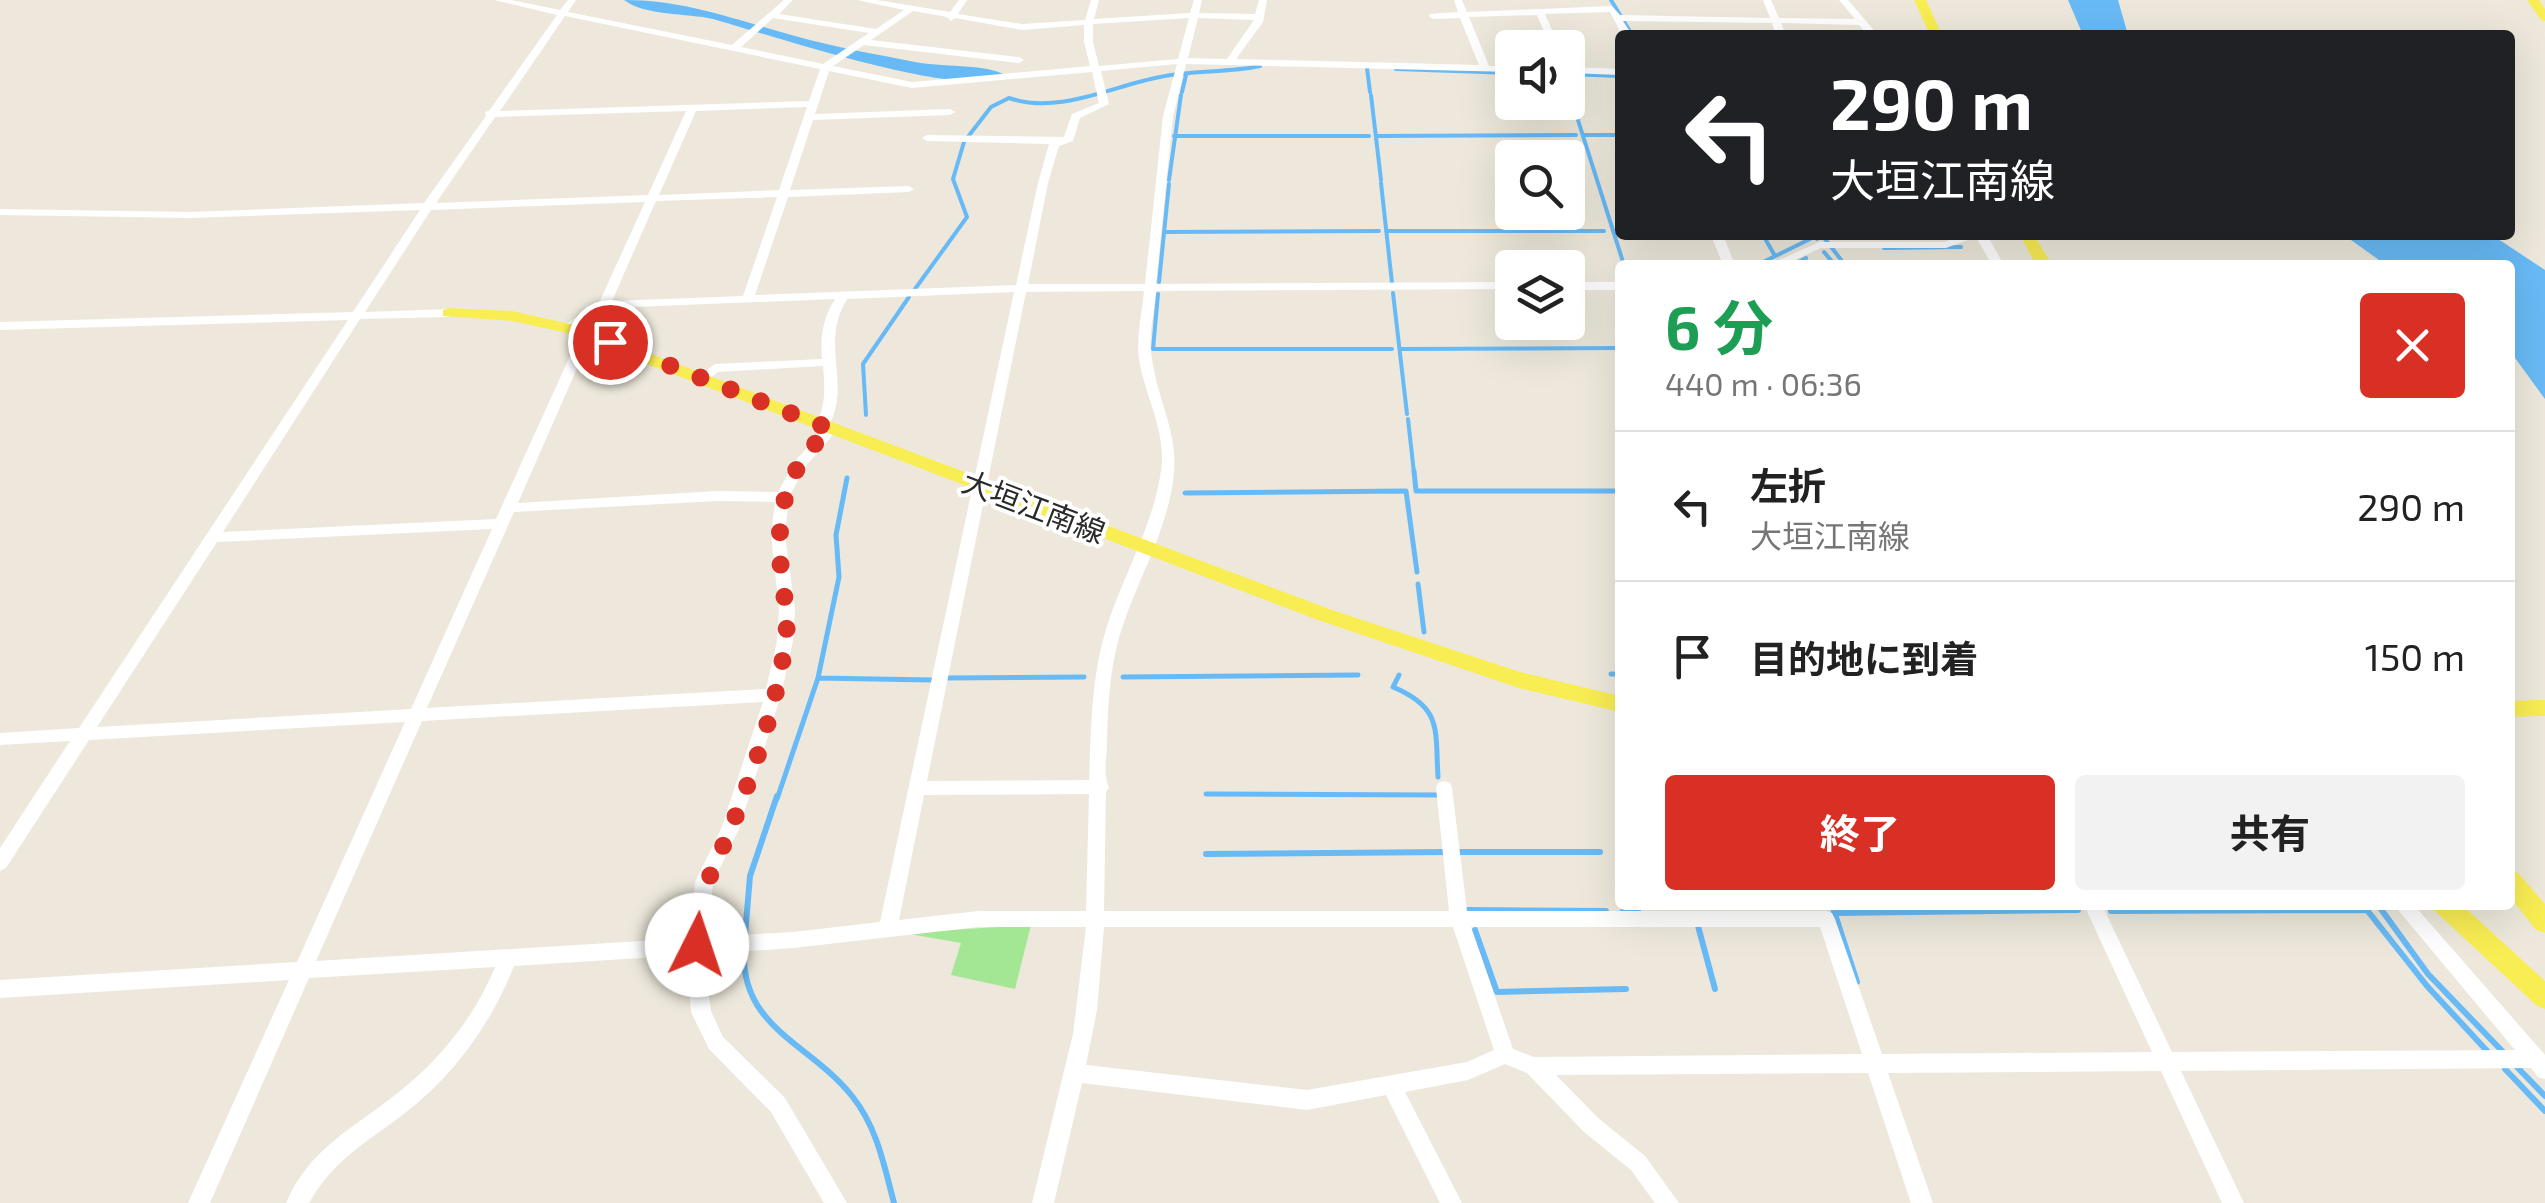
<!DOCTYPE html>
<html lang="ja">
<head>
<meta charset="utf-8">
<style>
  :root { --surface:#fff; --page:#f2f2f2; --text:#222; --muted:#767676; --line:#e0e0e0; --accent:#d93025 }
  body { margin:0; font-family:"Exo 2","Noto Sans JP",sans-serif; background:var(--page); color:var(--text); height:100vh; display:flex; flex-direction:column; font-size:38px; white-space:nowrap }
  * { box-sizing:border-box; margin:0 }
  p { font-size:32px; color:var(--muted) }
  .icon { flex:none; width:55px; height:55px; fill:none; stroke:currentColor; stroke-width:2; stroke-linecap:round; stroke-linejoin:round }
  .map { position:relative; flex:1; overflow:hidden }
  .drawer { position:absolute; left:1615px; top:260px; width:900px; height:650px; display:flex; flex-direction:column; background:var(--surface); border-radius:10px; box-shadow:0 10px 40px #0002 }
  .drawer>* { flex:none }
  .guide { position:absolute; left:1615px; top:30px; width:900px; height:210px; border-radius:10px; box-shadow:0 10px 40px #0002; background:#202124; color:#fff; overflow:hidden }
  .controls { position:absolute; left:1495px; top:30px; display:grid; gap:20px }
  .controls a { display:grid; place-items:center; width:90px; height:90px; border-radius:10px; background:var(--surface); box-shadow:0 10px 40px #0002; font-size:50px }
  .pin { position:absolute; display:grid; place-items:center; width:85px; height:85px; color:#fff; margin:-42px; border:5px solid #fff; border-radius:50%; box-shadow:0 2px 10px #0007 }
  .me { position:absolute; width:110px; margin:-55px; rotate:4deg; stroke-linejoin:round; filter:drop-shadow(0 0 8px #0008) }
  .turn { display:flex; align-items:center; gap:35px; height:210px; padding:0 50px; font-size:45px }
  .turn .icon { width:130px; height:130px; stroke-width:2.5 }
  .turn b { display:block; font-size:70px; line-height:85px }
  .round { display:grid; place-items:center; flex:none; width:105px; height:105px; border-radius:10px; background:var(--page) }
  .headline { display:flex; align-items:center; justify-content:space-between; height:170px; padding:0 50px }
  h1 { font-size:60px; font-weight:700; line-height:75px; color:#1e9e55 }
  .button { display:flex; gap:20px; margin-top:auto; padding:20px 50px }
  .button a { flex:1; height:115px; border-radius:10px; background:var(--accent); color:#fff; font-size:40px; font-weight:700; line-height:115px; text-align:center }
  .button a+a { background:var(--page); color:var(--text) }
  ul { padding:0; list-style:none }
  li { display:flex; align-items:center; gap:30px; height:150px; padding:0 50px; border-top:2px solid var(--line) }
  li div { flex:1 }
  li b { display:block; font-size:38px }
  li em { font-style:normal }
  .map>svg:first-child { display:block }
  .green { fill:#a3e794 }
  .water { fill:#68baf6 }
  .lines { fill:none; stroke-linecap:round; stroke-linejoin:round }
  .stream-far2 { stroke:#68baf6; stroke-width:4 }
  .stream-far1 { stroke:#68baf6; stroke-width:5 }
  .stream { stroke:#68baf6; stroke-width:6 }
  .river { fill:#68baf6; fill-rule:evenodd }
  .minor { fill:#fff; fill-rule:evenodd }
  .major { fill:#f9ed54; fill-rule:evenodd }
  .route { stroke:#d93025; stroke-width:18; stroke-dasharray:0 32.4 }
  .labels { text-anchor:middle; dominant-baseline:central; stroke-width:8; stroke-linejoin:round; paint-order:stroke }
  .street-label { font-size:30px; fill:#2a2a2a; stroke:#fff }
</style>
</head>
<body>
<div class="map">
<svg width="2545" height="1203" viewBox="0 0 2545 1203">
  <rect width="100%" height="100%" fill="#ede8db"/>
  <path class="green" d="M1031,925L1015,989L951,975L961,943L904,933Z"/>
  <path class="water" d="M2068,0H2118L2128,35H2083Z
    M2344,235H2492L2545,270V399L2510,351V265H2386Z"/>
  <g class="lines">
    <path class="stream-far2" d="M1611,0L1632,35
      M1367,68L1370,92
      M1396,69L1512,73
      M1568,74L1620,76
      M1182,92L1186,75
      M1371,95L1381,180
      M1570,95L1624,265
      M1583,135H1620
      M1174,136H1369
      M1376,136L1576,135
      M967,138L991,107L1009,98C1059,115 1111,86 1160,77C1193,70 1227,73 1260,66
      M1169,180L1181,95
      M1381,183L1392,283
      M1386,231H1604
      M1164,232L1379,231
      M1763,235L1775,256
      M1814,235L1817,239
      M1822,235L1845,265
      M1884,248L1961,247
      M1824,252L1835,265
      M1757,265L1810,239L1807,235
      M1793,265L1806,258
      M1159,282L1169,184
      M915,289L967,217L953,179L964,142
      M1393,293L1407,414
      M1158,294L1153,349H1392
      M1400,349L1620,348
      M866,415L863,364L909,297
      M1408,419L1414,473"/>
    <path class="stream-far1" d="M1414,471L1416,491H1620
      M1185,493L1406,491L1417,572
      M1418,584L1424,632
      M1611,674H1620
      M1399,675L1393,687C1443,708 1435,730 1438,777
      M1123,677L1358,675
      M818,678L932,680
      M946,678L1084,677
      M1206,794L1440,795
      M777,799L818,678L839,577L836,535L847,478"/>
    <path class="stream" d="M1458,852H1600
      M1206,854L1447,852
      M1832,905L1857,982
      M2363,905L2427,986L2488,1052
      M2378,905L2428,974L2505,1054
      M1465,910L1606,911
      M1623,911H1638
      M2111,911L2367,910
      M1834,913L2078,910
      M1698,926L1715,989
      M1475,930L1497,992L1626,989
      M745,935L750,876L777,796
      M744,947C739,1028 809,1042 852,1096C877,1127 884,1165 894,1203
      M2516,1066L2545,1096
      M2505,1069L2545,1111"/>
    <path class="river" d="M624,0C686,0 736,20 795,36C834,47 875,54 915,62C936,67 990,64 1004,75C969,103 761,32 713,19C687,13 645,16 624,0Z"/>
    <path class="minor" d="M494,0H511L560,10L568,0H576L568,12L732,45L784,0H793L779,14L876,29L904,10L857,0H877L950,12L959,0H967L958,14L1022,24L1085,20L1091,0H1099L1094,19L1190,13L1194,0H1202L1199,13L1255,14L1259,0H1267L1263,22L1236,59L1479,65L1460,18L1433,19L1429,16L1430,14L1458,12L1454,0H1462L1467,12L1612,6L1620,15L1770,18L1763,0H1771L1779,18L1855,19L1839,0H1848L1878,35H1868L1859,25L1781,23L1786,35H1776L1772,23L1623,21L1632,35H1622L1610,12L1545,14L1560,48H1551L1537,15L1469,17L1489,66H1512V72L1186,64L1173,116L1156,284L1512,282V289L1156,291C1154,313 1148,337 1152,359C1160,411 1183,438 1171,493C1162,538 1139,579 1124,622C1110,661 1108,701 1107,742C1107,757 1103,775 1109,787L1106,792L1104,911H1449L1436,788L1438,783L1444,781L1450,783L1452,788L1467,911H1826L1832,913L1835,919L1882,1054L2152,1052L2084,905H2102L2172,1052L2515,1050L2394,905H2414L2545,1055V1079L2538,1077L2531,1068L2181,1071L2244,1203H2222L2161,1071L1888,1073L1933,1203H1911L1868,1073L1556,1075L1598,1118L1645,1156L1679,1203H1655L1631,1170L1584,1132L1527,1073L1505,1064L1468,1080L1405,1092L1462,1203H1440L1386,1095L1307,1110L1082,1083L1054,1203H1032L1073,1034L1086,927H978L793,948L707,954L705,968L711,1011L723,1037L785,1098L847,1203H824L771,1112L709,1049L691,1012L687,968L688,955L514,966C492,1022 457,1071 410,1109C369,1142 337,1155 309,1203H286C309,1149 352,1129 395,1095C438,1062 475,1017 495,967L309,978L210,1203H188L289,980L0,998V980L297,962L405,722L89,740L6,868L0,871V848L70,741L0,745V733L79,728L348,320L0,330V322L353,312L420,210L190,218L0,215V209L190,212L424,203L486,116L485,112L489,111L557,15ZM913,11L947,17L951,21L955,18L1022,30L1084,25V42L1090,66L912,82L833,66L864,45L1019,63L1024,60L1019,57L871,40ZM565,16L820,69L809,101L500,111ZM773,18L869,33L823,64L741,47ZM1189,18L1178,59L1099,66L1093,42V24ZM1198,18L1254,20L1227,59L1188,58ZM1177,64L1163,116L1145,284H1028L1048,183L1059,146L1073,141L1080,118L1109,104L1101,71ZM829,71L912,88L1092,72L1099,103L1072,114L1064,137L927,135L922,138L927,141L1049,144L1038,183L1016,285L755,295L788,197L909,192L914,189L909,186L790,190L813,120L950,115L955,112L950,109L815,114ZM807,107L779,190L659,195L696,111ZM686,111L648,195L436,203L495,117ZM777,197L743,296L612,301L656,201ZM645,202L599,303L564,325V331H572L607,308L835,299C823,318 820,336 822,359L715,364L695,379L697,382H705L718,372L823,366C825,389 826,406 815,426L823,430L795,461L778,492L717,491L518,503L592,334L586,330L580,334L496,519L223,532L360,319L449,317L455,313L449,309L365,312L431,210ZM1144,291C1142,313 1136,337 1139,359C1145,397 1167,432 1161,471C1153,527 1123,575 1106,629C1091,678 1091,730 1089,780L927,781L1026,292ZM1014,292L880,922L793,932L708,937L713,882L739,829L781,695L793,641L795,609L785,535L789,497L806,466L838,429L836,426L829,425C852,383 819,345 847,299ZM717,501L775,502L771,535L779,609L777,641L766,689L427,708L514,512ZM492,529L411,709L97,727L217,542ZM763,702L721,829L695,882L690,938L316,961L422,721ZM1089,794L1086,911H978L899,920L924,795ZM1104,927H1453L1494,1050L1467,1062L1307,1090L1086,1065L1097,1010ZM1471,927H1820L1862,1054L1534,1057L1513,1049Z
      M1568,67L1620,69V75L1568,73Z
      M1711,235H1723L1735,265H1723Z
      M1962,235H1987L2004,265H1992L1976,237L1946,248H1821L1784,265H1768L1819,242H1945Z
      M1568,282H1620V290H1568Z"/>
    <path class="major" d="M1914,0H1926L1942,35H1930Z
      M2527,0H2539L2545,9V21L2541,20Z
      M2020,235H2034L2052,265H2036Z
      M449,308L512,311L574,325L1332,610L1520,672L1620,696V712L1519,688L1318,620L563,332L512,321L443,316V310Z
      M2545,700V716L2510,717V701Z
      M2510,870L2518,873L2545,904V933L2536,930L2510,897Z
      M2433,905H2462L2545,981V1009L2536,1005L2436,912Z"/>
  </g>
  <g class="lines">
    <path class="route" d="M610,342L831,429C782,469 775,520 782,579C783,594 788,609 787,624C783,687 754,772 730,830C710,877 699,891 697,945"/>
  </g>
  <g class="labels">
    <g class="street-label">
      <text transform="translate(1034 506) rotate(21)">大垣江南線</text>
    </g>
  </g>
</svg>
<div class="controls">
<a><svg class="icon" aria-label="sound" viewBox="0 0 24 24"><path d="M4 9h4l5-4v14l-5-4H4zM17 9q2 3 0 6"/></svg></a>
<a><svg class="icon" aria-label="search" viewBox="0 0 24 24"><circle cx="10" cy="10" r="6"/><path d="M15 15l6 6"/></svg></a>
<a><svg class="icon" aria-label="layers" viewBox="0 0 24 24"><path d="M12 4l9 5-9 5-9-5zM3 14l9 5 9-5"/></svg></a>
</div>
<div class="pin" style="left:610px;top:342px;background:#d93025"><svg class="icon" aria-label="arrive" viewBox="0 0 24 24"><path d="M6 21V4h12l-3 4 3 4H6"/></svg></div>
<svg class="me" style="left:697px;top:945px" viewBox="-20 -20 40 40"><circle r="19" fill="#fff"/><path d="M0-13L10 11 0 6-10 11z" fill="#d93025"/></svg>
<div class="guide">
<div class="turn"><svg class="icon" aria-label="left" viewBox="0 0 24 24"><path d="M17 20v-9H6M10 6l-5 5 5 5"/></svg><div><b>290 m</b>大垣江南線</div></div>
</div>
<section class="drawer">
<div class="headline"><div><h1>6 分</h1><p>440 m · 06:36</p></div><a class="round" style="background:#d93025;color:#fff"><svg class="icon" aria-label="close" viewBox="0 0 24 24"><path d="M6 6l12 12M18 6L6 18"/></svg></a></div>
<ul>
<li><svg class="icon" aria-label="left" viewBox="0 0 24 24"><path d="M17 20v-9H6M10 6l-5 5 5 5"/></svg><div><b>左折</b><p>大垣江南線</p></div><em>290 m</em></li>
<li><svg class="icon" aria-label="arrive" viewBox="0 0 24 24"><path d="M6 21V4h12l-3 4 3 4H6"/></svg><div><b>目的地に到着</b></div><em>150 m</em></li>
</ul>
<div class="button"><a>終了</a><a>共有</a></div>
</section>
</div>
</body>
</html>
